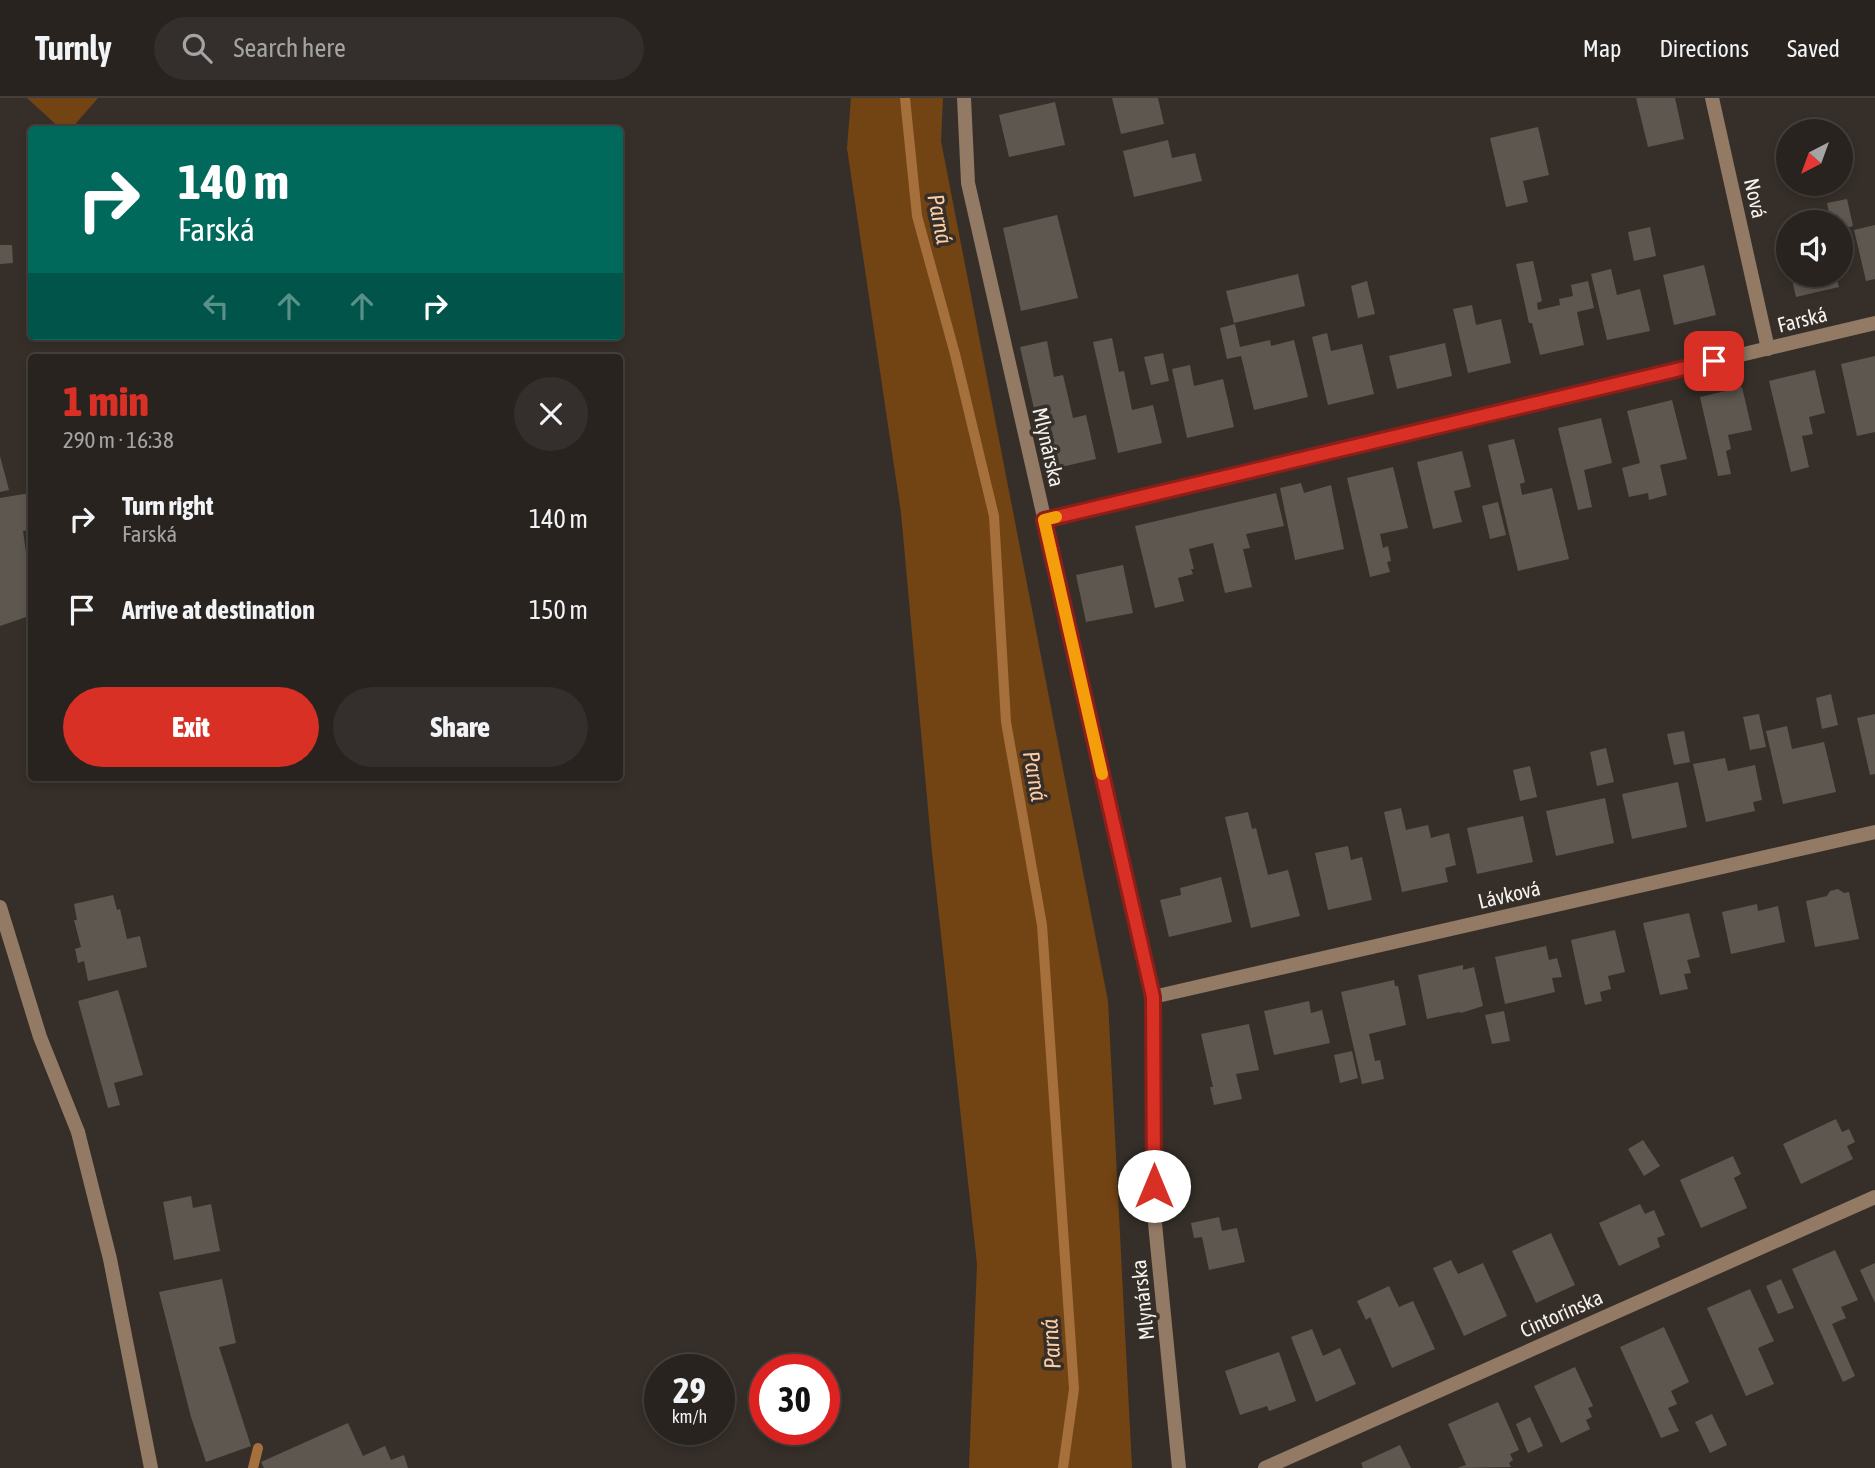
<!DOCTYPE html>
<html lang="en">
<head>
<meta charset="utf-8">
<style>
  :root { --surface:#28231f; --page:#342f2c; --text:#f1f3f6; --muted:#a5a4a4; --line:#44403d; --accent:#d93025 }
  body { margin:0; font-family:"Asap Condensed",sans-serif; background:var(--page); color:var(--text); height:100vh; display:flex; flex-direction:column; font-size:26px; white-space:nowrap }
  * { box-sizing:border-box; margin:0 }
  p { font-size:23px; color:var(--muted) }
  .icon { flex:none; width:38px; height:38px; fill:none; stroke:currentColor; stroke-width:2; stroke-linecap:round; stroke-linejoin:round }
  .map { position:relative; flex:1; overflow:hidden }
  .drawer { position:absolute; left:28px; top:256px; width:595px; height:427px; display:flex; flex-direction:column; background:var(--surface); border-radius:7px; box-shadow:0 4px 10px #0003,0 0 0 2px var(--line) }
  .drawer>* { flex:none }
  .guide { position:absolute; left:28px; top:28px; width:595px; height:214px; border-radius:7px; box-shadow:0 4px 10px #0003,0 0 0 2px var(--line); background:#00695c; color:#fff; overflow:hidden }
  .needle { width:46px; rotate:221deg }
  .fabs { position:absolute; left:1776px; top:21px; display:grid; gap:14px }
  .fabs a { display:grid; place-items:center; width:77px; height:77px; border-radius:50%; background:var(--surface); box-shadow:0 4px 10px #0003,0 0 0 2px var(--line); font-size:35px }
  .speed { position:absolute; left:644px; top:1256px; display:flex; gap:14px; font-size:35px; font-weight:700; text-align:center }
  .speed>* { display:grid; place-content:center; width:91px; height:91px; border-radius:50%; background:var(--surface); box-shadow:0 4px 10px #0003,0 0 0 2px var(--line); line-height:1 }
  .speed small { font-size:18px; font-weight:400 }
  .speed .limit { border:10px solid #d22; background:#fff; color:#111 }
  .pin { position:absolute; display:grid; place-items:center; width:60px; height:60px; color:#fff; margin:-30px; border-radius:14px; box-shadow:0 4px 10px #0006 }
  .me { position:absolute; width:77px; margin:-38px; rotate:0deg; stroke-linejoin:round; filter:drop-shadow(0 0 5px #0008) }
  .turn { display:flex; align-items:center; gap:24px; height:147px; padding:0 35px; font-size:32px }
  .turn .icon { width:91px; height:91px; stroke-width:2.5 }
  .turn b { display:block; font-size:49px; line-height:60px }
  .lanes { display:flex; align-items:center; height:66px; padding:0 35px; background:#0003; justify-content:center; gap:35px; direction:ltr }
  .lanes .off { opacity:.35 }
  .round { display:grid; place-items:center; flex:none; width:74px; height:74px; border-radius:37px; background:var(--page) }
  .head { display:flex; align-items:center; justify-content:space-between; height:119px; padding:0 35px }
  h1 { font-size:42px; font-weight:800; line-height:52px; color:var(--accent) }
  .primary-button { display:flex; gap:14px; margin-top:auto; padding:14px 35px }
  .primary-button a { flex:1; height:80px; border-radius:42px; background:var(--accent); color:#fff; font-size:28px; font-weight:800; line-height:80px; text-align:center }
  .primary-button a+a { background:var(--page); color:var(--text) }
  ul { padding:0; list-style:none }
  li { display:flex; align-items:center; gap:21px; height:91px; padding:0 35px }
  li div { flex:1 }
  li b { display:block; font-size:26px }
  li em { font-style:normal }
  header { display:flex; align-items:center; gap:42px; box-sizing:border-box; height:98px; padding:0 35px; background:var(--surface); border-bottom:2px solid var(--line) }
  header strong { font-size:33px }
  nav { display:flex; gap:38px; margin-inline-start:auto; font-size:24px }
  .search { width:490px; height:63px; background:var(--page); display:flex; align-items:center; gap:18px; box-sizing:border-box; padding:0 24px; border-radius:38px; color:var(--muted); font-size:26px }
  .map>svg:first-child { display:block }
  .green { fill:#734413 }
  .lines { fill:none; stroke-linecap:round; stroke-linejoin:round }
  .stream { stroke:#a6703d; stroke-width:10 }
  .building { fill:#5e5750 }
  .service { stroke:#937a65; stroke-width:14 }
  .minor { stroke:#937a65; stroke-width:14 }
  .route-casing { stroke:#8d1f18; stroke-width:18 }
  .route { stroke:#d93025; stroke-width:12 }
  .slow { stroke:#f59e0b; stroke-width:12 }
  .labels { text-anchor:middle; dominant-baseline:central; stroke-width:7; stroke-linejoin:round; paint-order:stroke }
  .street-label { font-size:21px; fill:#f5f1ed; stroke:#362f29 }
  .water-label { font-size:23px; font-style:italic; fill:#fccda4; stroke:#362f29 }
</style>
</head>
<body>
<header>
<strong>Turnly</strong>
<div class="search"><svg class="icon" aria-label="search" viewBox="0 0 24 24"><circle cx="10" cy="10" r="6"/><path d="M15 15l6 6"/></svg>Search here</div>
<nav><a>Map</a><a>Directions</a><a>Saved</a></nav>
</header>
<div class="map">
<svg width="1875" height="1370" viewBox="0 0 1875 1370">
  <rect width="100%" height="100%" fill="#362f29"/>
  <path class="green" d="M27,0H98L71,31L62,32Z
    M851,0H943L941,43L1108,903L1132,1370H969L977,1166L932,754L901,415L847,50Z"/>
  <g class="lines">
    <path class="stream" d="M905,0L917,118L955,256L994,418L1006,624L1042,827L1074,1291L1063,1370
      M253,1370L258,1350"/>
  </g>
  <path class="building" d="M1112,0H1158L1164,26L1121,36Z
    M1636,0H1675L1684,41L1648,49Z
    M1055,4L1065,47L1009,59L999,17Z
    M1538,29L1549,77L1523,83L1528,104L1506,109L1490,40Z
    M1168,42L1172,60L1195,55L1202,83L1134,99L1123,53Z
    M1847,101L1853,128L1841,131V124H1831L1827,105Z
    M1057,117L1078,200L1021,213L1003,130Z
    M1875,127V181L1866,183L1854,132Z
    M1650,129L1656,158L1634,163L1628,134Z
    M0,147H12L13,165L0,166Z
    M1533,163L1542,203L1537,205L1538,212L1560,207L1559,201L1573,198L1571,187L1588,183L1594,210L1577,214L1584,247L1540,257L1532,225H1529L1516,166Z
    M1704,167L1716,217L1674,227L1663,177Z
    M1611,171L1617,197L1640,191L1650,233L1607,242L1591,176Z
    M1298,176L1305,208L1234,225L1226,193Z
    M1791,177H1836L1839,189L1796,199Z
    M1367,183L1375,216L1358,220L1351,188Z
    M1472,207L1476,227L1501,221L1511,265L1468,275L1453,211Z
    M1235,226L1240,249L1270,242L1271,248L1294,242L1308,299L1254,312L1241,258L1227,261L1220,230Z
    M1327,235L1331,253L1362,246L1374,296L1328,307L1312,239Z
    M1112,240L1119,274L1124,273L1132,312L1153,307L1162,345L1118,355L1093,244Z
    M1047,243L1054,279L1063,277L1073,320L1086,317L1096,361L1048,372L1020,249Z
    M1445,245L1452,278L1397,291L1389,258Z
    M1163,255L1169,283L1151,287L1144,259Z
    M1875,258V334L1857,338L1841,266Z
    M1190,267L1194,288L1223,281L1234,329L1187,340L1172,271Z
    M1815,272L1825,315L1809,319L1813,336L1802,338L1809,369L1791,374L1769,283Z
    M1742,289L1752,332L1728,337L1731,351L1726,353L1731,376L1718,378L1700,299Z
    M1672,302L1687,361L1660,367L1667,397L1649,402L1648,395L1629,399L1622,370L1640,365L1627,313Z
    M1601,320L1612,365L1584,372L1592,409L1578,412L1558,330Z
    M1514,341L1525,384L1520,386L1522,397L1552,390L1569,461L1518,473L1488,347Z
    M1462,353L1471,389L1454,393L1462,424L1433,431L1417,364Z
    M0,358L9,392L0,394Z
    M1393,369L1408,430L1380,436L1383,450L1388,448L1391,463L1387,464L1390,474L1370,479L1347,380Z
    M1301,385L1304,395L1331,387L1344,451L1295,462L1280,390Z
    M30,395L32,432L23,433L32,497V517L0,528V400Z
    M1276,395L1284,428L1246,436L1250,450L1243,451L1252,489L1225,495L1213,445L1189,451L1194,471H1191L1193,476L1178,480L1184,503L1155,510L1135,428Z
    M1498,404L1506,437L1490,441L1482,408Z
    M1123,467L1133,515L1086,524L1076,477Z
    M1831,596L1838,627L1822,631L1816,600Z
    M1759,616L1766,649L1750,652L1743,619Z
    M1875,616V676L1870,677L1857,620Z
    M1787,628L1792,651L1824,644L1836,694L1783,706L1766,633Z
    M1684,633L1690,664L1674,667L1667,636Z
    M1606,650L1614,684L1597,688L1590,654Z
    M1725,660L1728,673L1755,667L1762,702L1753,704L1755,713L1706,724L1693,666Z
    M1530,668L1537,699L1520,703L1513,672Z
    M1678,684L1687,729L1632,741L1622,696Z
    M1605,700L1614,745L1556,758L1546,713Z
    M1401,710L1406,732L1428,727L1431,740L1449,735L1456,767L1445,770L1448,784L1402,794L1384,714Z
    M1248,714L1252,731L1256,730L1268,777L1288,772L1300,818L1251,830L1225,719Z
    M1523,718L1533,764L1477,776L1467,730Z
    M1348,748L1351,762L1362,759L1372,802L1328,812L1315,755Z
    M1221,779L1232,824L1169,839L1160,802L1181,797L1180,790Z
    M1838,791L1844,795L1849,794L1859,841L1815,849L1806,803L1827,798L1830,793Z
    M113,797L117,812L120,811L127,841L140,838L147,869L88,883L84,863L78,865L75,851L81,849L74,822H77L74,806Z
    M1757,806L1758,813L1778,808L1785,844L1731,856L1722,814Z
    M1689,815L1700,859L1687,862L1691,875L1684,876L1688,891L1660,897L1643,825Z
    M1615,832L1625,874L1608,878L1611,891L1600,894L1602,903L1585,907L1571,842Z
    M1546,848L1549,862L1557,860L1562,879L1552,880L1555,894L1505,906L1495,859Z
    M1463,867V872L1474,869L1483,908L1461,915L1460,914L1427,921L1418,877Z
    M1394,882L1395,888H1398L1406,927L1369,936L1375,963L1380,962L1384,981L1362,986L1341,894Z
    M118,892L143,977L114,985L120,1007L108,1010L78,903Z
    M1309,903L1311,915L1322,912L1330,945L1274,957L1264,913Z
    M1504,913L1510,943L1492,946L1485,917Z
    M1249,926L1259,972L1236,976L1242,1001L1214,1007L1210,989H1213L1201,936Z
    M1352,953L1358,980L1340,985L1334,957Z
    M1836,1021L1842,1034L1849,1031L1855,1044L1847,1048L1853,1061L1801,1086L1783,1046Z
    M1643,1042L1660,1068L1644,1078L1628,1051Z
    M1733,1058L1741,1076L1734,1080L1747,1110L1701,1130L1680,1082Z
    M191,1098L193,1110L211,1106L220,1153L174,1162L163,1104Z
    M1640,1106L1645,1116L1654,1112L1665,1137L1657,1140L1660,1149L1619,1168L1599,1125Z
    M1219,1119L1222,1133L1237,1130L1245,1164L1209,1172L1202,1139L1194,1140L1191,1125Z
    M1551,1135L1575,1187L1536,1205L1512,1153Z
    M1835,1152L1858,1202L1841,1209L1846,1220L1832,1226L1855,1278L1843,1284L1792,1171Z
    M1451,1162L1458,1176L1483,1165L1507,1218L1464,1238L1433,1170Z
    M1875,1165V1205L1860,1172Z
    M222,1181L236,1245L219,1249L251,1348L206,1364L191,1319L159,1194Z
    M1781,1181L1794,1210L1778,1216L1766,1188Z
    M1389,1188L1399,1209L1413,1203L1435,1251L1392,1270L1370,1219L1366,1222L1357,1203Z
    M1750,1191L1774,1243L1758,1250L1774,1286L1746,1298L1707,1210Z
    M1664,1229L1689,1284L1671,1293L1677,1306L1668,1310L1679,1333L1661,1340L1620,1249Z
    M1312,1231L1323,1258L1340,1250L1356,1286L1316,1304L1291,1239Z
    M1279,1254L1296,1303L1269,1313L1267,1308L1240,1317L1225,1273Z
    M1575,1269L1593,1308L1588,1310L1592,1319L1586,1322L1590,1331L1561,1345L1534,1288Z
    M1498,1304L1519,1352L1510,1356L1513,1362L1509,1365L1511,1369L1457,1370L1466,1367L1448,1326Z
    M1712,1316L1727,1347L1710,1355L1695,1324Z
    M1530,1319L1543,1348L1528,1355L1516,1326Z
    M348,1325L363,1358L385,1348L391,1362L404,1357L408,1370H264L261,1364Z
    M1400,1347L1411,1370H1363L1361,1365Z"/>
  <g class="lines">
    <path class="service" d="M0,809L40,939L78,1034"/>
    <path class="minor" d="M964,0L968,85L1153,899L1154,1115L1179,1370
      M1712,0L1768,251
      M1044,422L1875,225
      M1153,899L1875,734
      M78,1034L110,1161L151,1370
      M1265,1370L1875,1099"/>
  </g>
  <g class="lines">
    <defs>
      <path id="route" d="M1154,1088L1153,899L1044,422L1714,263"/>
    </defs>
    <use href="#route" class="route-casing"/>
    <use href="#route" class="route"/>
    <path class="slow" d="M1056,419L1044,422L1102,676"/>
  </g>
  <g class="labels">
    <g class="street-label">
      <text transform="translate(1756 100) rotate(77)">Nová</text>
      <text transform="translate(1802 221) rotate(-14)">Farská</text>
      <text transform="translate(1049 349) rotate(77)">Mlynárska</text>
      <text transform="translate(1509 796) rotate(-13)">Lávková</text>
      <text transform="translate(1142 1202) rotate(-96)">Mlynárska</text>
      <text transform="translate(1561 1215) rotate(-24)">Cintorínska</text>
    </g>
    <g class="water-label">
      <text transform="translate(940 121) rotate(79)">Parná</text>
      <text transform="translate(1035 678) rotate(80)">Parná</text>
      <text transform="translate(1051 1246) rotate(-94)">Parná</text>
    </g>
  </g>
</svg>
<div class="fabs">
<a><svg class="needle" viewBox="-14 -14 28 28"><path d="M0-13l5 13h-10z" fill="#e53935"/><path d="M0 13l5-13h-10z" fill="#a5a4a4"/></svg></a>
<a><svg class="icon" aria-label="sound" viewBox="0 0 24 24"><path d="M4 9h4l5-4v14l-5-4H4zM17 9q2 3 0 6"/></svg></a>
</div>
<div class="speed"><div>29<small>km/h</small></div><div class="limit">30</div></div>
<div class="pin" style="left:1714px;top:263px;background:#d93025"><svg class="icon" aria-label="arrive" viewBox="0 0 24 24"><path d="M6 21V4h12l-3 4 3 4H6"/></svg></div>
<svg class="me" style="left:1154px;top:1088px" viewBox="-20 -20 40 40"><circle r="19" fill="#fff"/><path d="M0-13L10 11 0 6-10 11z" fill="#d93025"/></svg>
<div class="guide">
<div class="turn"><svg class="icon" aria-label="right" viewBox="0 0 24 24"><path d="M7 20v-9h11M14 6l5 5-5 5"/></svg><div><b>140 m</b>Farská</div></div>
<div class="lanes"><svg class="icon off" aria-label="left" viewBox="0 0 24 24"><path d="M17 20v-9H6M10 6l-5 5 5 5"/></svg><svg class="icon off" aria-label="ahead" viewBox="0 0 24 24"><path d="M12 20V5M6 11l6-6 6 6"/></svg><svg class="icon off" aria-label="ahead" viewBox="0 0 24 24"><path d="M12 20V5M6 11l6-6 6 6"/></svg><svg class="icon" aria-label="right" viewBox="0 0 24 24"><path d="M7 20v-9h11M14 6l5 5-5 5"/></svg></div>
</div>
<section class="drawer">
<div class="head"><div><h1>1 min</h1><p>290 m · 16:38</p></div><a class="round"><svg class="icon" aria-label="close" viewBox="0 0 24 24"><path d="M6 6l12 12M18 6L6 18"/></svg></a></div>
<ul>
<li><svg class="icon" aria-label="right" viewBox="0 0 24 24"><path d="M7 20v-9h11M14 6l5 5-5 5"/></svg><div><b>Turn right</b><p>Farská</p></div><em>140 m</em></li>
<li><svg class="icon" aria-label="arrive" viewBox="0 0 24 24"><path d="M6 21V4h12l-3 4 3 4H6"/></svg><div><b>Arrive at destination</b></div><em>150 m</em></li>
</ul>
<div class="primary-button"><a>Exit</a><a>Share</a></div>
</section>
</div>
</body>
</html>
